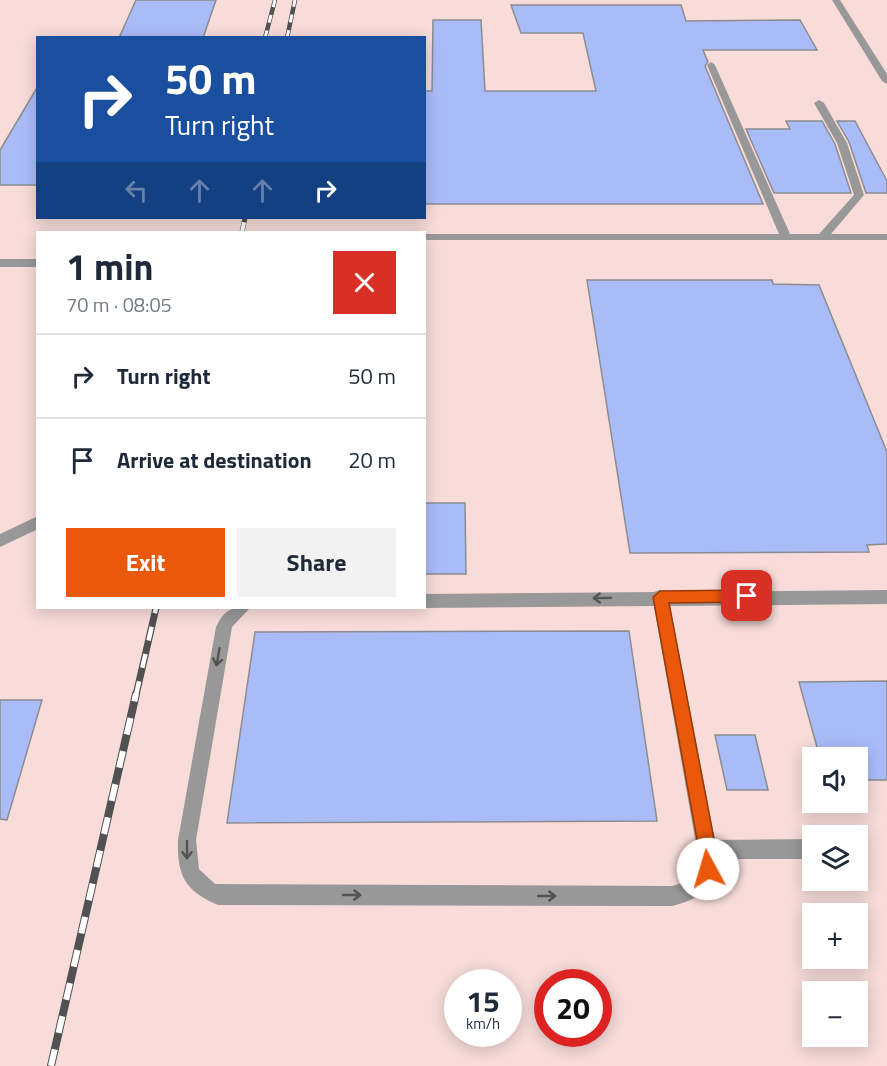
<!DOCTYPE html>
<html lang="en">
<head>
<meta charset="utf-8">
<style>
  :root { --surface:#fff; --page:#f2f2f3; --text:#1f2937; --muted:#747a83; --line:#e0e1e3; --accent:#ea580c }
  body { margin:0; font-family:"Titillium Web",sans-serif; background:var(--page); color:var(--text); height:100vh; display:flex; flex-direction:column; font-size:22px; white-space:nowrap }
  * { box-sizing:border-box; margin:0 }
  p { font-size:20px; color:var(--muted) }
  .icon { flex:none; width:33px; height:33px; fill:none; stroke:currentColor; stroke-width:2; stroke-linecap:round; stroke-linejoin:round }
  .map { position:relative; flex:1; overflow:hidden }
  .details { position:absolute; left:36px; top:231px; width:390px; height:378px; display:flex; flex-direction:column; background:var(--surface); border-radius:0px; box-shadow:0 3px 15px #0003 }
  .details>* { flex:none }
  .guide { position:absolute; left:36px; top:36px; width:390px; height:183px; border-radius:0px; box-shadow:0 3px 15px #0003; background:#1a4fa0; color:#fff; overflow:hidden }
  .buttons { position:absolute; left:802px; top:747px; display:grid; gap:12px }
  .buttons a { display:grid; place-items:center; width:66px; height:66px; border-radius:0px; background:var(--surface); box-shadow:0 3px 15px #0003; font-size:30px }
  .speed { position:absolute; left:444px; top:969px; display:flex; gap:12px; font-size:30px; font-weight:700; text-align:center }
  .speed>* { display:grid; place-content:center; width:78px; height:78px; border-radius:50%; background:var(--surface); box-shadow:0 3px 15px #0003; line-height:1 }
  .speed small { font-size:15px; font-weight:400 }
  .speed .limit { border:9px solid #d22; background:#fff; color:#111 }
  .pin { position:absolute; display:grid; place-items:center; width:51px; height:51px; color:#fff; margin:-26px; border-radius:12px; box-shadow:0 3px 9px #0006 }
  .me { position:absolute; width:66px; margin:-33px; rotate:354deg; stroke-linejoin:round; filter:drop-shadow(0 0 4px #0008) }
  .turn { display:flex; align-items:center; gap:21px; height:126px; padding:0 30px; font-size:27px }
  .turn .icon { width:78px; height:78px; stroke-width:2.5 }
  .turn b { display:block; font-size:42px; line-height:51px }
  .lanes { display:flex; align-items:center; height:57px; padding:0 30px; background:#0003; justify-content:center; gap:30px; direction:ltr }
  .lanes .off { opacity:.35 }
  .round { display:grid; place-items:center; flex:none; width:63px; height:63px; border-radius:0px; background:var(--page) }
  .summary { display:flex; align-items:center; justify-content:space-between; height:102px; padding:0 30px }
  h1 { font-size:36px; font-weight:700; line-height:45px }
  .primary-button { display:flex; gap:12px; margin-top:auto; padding:12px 30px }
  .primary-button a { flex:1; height:69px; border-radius:0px; background:var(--accent); color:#fff; font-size:24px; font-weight:700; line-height:69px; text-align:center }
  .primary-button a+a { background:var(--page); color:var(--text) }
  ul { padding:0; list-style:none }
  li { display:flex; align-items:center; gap:18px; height:84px; padding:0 30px; border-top:2px solid var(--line) }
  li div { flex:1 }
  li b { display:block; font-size:22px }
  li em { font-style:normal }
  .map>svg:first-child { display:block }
  .industrial { fill:#f7dcd9; fill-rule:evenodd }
  .building { fill:#aabcf8; stroke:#8c8c8f; stroke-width:1.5 }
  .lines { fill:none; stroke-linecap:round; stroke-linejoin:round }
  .minor { fill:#999898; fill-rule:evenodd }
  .rail-far3-casing { stroke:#515153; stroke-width:4.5 }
  .rail-far2-casing { stroke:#515153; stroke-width:5 }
  .rail-far1-casing { stroke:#515153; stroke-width:7 }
  .rail-casing { stroke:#515153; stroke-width:8 }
  .rail-far3 { stroke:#fff; stroke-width:3; stroke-dasharray:8; stroke-linecap:butt }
  .rail-far2 { stroke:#fff; stroke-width:4; stroke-dasharray:10; stroke-linecap:butt }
  .rail-far1 { stroke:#fff; stroke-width:4.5; stroke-dasharray:14; stroke-linecap:butt }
  .rail { stroke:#fff; stroke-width:6; stroke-dasharray:17; stroke-linecap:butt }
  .oneway { stroke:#535353 }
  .route { fill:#ea580c; stroke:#983908; stroke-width:1.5 }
</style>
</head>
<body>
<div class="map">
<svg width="887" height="1066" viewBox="0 0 887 1066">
  <rect width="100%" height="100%" fill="#ecedef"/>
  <path class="industrial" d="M0,0H887V1066H0ZM38,38H424V218H38ZM38,232H424V608H38ZM813,758H858V802H813ZM813,836H858V880H813ZM813,914H858V958H813ZM458,982H508V1034H458ZM548,982H598V1034H548ZM813,992H858V1036H813Z"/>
  <path class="building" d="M136,0H216L203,38H119Z
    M511,5H681L686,21L800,20L817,50H703L708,62L705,66L763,204H424V91H432L433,20H481L485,91H596L583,33H521Z
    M38,86V185H0V150Z
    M786,121H822L835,144L851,193H774L746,129H790Z
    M837,121H855L887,181V193H866L849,142Z
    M587,280H772L773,284L819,285L887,452V544L867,545L869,552L630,553Z
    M424,503H465L466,574H424Z
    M629,631L657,821L227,823L255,632Z
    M887,681V780H858V758H820L799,682Z
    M0,700H42L7,820L0,819Z
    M715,735H755L768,790H727Z"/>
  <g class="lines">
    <path class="minor" d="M832,0H840L887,74V84L882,81Z
      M711,62L715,65L790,234H819L854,195L837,143L814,103L819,100L824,103L847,143L864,195L831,234H887V240H424V234H779L707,65Z
      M0,259H38V267H0Z
      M38,516V529L0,547V534Z
      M660,590L665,592L887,590V604L670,606L715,840L813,839V859H717C716,889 699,899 672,906L218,905C185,891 177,876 178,840L216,627C224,610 232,606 250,608L232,627L196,840L199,869L215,884L672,886C694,881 698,872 697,850L654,606L424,608H423L424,594L654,592Z"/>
    <defs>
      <path id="rail-far3" d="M265,38L275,0
        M287,38L295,0"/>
      <path id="rail-far2" d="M242,232L245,218"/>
      <path id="rail-far1" d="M136,695L156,608"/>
      <path id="rail" d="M51,1066L136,694"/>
    </defs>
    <use href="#rail-far3" class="rail-far3-casing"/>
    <use href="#rail-far2" class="rail-far2-casing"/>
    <use href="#rail-far1" class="rail-far1-casing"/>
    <use href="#rail" class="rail-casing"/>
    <use href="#rail-far3" class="rail-far3"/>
    <use href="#rail-far2" class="rail-far2"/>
    <use href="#rail-far1" class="rail-far1"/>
    <use href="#rail" class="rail"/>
  </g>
  <defs><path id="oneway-shaft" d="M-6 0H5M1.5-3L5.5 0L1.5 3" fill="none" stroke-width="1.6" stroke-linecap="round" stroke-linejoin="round" transform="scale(1.5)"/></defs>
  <g class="oneway">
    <use href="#oneway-shaft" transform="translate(602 598) rotate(179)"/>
    <use href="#oneway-shaft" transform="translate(218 657) rotate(100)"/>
    <use href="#oneway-shaft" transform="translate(187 850) rotate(90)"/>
    <use href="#oneway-shaft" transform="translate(352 895)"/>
    <use href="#oneway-shaft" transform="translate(547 896)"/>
  </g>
  <path class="route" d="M747,590L754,596L747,602L669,603L716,850L717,869L714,875L708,878L702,875L699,850L653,597L660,591Z"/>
</svg>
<div class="buttons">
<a><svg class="icon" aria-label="sound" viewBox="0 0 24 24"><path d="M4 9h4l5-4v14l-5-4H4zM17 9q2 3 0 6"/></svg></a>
<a><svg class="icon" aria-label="layers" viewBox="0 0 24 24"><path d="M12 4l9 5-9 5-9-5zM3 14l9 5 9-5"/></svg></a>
<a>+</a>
<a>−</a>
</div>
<div class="speed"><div>15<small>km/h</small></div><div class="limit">20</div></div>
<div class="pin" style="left:747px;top:596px;background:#d93025"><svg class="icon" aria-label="arrive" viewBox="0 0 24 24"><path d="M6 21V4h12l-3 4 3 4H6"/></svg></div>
<svg class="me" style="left:708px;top:869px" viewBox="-20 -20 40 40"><circle r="19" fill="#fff"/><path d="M0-13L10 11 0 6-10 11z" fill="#ea580c"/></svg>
<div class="guide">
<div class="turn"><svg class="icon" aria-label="right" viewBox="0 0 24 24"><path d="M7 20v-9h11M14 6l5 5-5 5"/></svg><div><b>50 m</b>Turn right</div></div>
<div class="lanes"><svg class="icon off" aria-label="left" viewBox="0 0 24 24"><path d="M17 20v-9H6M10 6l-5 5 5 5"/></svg><svg class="icon off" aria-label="ahead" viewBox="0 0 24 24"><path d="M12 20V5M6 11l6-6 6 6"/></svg><svg class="icon off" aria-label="ahead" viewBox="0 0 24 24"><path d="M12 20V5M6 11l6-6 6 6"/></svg><svg class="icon" aria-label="right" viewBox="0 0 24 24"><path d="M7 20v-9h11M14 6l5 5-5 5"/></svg></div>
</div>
<section class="details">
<div class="summary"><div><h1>1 min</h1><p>70 m · 08:05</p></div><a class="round" style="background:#d93025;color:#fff"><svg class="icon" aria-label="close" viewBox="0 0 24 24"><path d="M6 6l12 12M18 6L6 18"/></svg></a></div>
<ul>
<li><svg class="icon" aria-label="right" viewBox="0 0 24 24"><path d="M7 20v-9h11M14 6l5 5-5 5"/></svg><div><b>Turn right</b></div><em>50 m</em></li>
<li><svg class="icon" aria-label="arrive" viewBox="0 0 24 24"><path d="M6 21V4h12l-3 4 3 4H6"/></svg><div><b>Arrive at destination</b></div><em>20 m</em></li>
</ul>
<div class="primary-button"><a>Exit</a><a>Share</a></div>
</section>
</div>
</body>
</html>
